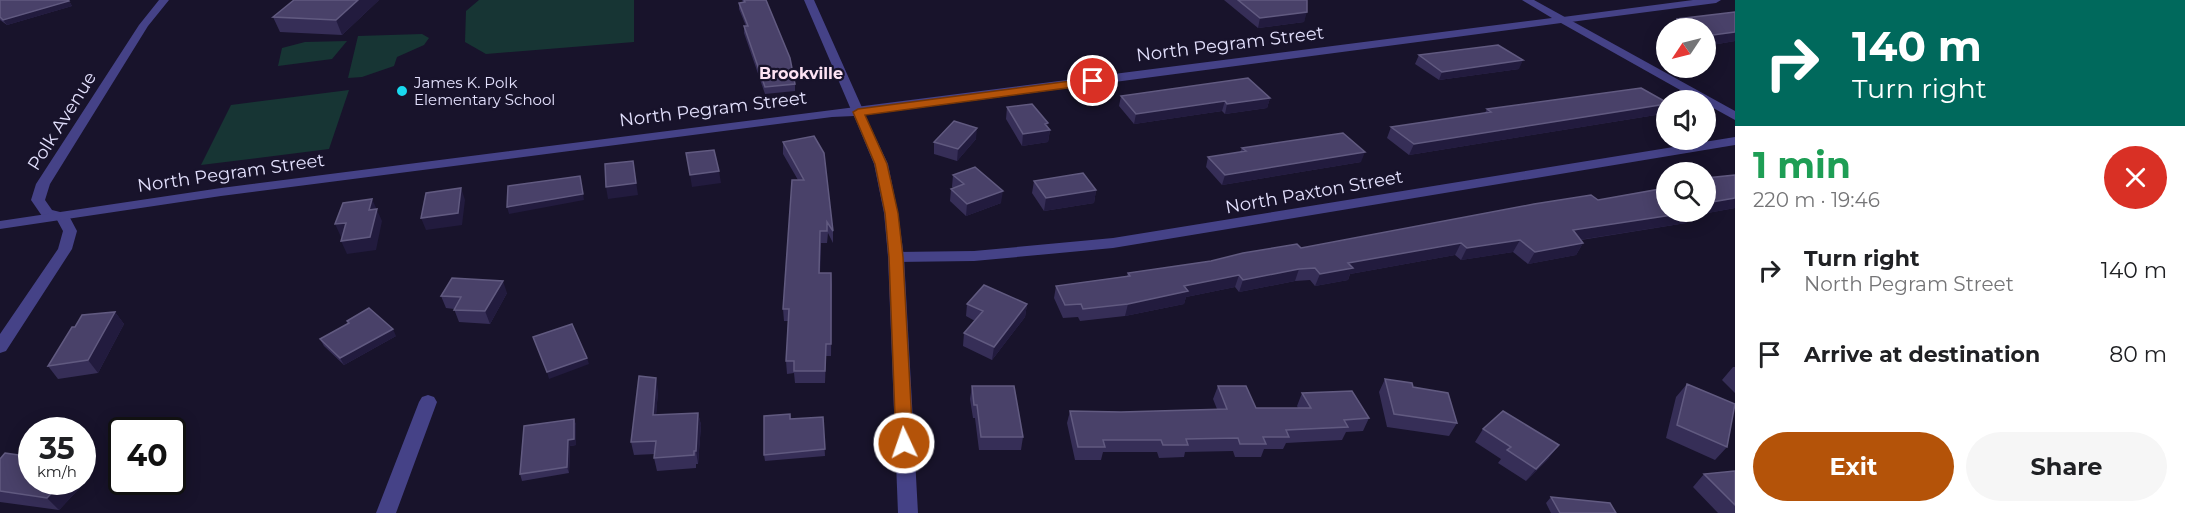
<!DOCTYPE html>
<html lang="en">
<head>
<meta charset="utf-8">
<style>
  :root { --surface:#fff; --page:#f6f6f6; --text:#202124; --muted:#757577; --accent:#b45309 }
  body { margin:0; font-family:Montserrat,sans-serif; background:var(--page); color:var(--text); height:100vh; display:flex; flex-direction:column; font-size:22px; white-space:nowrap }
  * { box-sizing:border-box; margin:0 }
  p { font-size:20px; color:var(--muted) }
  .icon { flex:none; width:33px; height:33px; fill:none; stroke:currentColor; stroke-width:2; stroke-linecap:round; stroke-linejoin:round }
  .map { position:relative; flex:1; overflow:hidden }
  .details { display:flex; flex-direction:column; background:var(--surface); width:450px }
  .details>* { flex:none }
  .banner { background:#00695c; color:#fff; overflow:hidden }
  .needle { width:39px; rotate:235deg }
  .fabs { position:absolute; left:1656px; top:18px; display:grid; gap:12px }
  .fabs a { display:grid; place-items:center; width:60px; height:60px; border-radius:50%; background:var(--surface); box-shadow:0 3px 15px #0003; font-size:30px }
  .speed { position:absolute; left:18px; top:417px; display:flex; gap:12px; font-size:30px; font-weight:700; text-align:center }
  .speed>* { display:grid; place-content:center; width:78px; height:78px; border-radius:50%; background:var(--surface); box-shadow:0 3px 15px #0003; line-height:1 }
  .speed small { font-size:15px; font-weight:400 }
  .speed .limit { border:3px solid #111; border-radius:9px; background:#fff; color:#111 }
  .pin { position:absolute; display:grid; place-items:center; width:51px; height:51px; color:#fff; margin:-26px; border:3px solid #fff; border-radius:50%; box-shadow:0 2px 6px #0007 }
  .me { position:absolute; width:66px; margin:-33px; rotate:357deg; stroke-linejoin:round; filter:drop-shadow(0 0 4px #0008) }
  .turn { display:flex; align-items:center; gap:21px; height:126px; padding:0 18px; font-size:27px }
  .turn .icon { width:78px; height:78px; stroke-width:2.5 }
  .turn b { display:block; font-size:42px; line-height:51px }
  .round { display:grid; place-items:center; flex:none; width:63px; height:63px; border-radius:32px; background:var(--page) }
  .head { display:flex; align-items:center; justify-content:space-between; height:102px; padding:0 18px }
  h1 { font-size:36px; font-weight:700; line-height:45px; color:#1e9e55 }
  .cta { display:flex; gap:12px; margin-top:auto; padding:12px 18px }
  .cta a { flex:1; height:69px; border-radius:36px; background:var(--accent); color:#fff; font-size:24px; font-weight:700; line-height:69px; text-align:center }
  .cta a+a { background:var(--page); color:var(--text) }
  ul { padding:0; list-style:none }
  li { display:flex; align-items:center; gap:18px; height:84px; padding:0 18px }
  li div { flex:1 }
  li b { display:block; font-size:22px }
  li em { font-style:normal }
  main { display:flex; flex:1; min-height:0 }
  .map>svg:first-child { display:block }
  .green { fill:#173534 }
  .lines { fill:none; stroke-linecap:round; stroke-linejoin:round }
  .minor { fill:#454287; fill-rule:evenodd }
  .tertiary { fill:#454287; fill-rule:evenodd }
  .wall { fill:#362e57 }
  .shaded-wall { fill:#221b3e }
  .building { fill:#494169; stroke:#615a80; stroke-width:1.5 }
  .route { fill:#b45309; stroke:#753606; stroke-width:1.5 }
  .poi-dot { fill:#19d9ef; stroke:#18132b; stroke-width:2 }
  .labels { text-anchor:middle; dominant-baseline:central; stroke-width:4.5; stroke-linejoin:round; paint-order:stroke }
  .far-poi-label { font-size:15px; fill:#e3e0fd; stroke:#18132b; text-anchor:start }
  .far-neighbourhood-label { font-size:16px; font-weight:bold; fill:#fde2f3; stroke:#18132b }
  .street-label { font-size:18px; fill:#e3e0fd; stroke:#18132b }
</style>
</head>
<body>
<main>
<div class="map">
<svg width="1735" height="513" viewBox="0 0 1735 513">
  <rect width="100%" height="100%" fill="#18132b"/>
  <path class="green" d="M479,0H634V42L486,54L465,42L466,11Z
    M422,34L429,38L424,45L397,57L394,66L362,77L348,78L358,36Z
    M347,41L332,59L278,66L282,48L305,42Z
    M349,90L329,149L201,165L231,105Z"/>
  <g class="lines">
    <path class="minor" d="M159,0H169L148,26L50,184L45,200L52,210L68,214L77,231L72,249L6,351L0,353V334L58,249L63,231L57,220L42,216L31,200L36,184L139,25Z
      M804,0H814L864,112L862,115L858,116L852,112Z
      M1693,0H1721L1716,3L1563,23L1558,20L1563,17Z
      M1735,137V145L1113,248L974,261L896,262L888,257L896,252L974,251L1113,238Z
      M428,395L434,397L437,402L396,513H376L419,402L422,397Z"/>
    <path class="tertiary" d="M1522,0H1534L1735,111V120L1706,104V100H1698L1561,23L865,115L888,164L898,213L904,257L918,513H898L888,257L884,213L874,164L854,116L832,117L221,196L0,229V221L221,188L1552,18Z"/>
  </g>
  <path class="wall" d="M0,0L69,1L72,6L7,25L0,20Z
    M379,0L342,35L280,32L273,17Z
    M742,0H766L795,84V91L765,94L744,33V26H746L739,9V3L743,2Z
    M1224,0H1307L1304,22L1258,28Z
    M1735,12V41L1706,46V28H1671L1677,19Z
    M1419,55L1519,69L1439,80L1415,64Z
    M1121,96L1270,98L1267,108L1225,114L1222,111L1134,124L1119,106Z
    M1666,102V108L1662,114L1409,155L1387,138L1391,127L1485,113L1487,109Z
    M1007,107L1048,127L1050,130L1048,142L1022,146L1006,119Z
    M976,139L957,161L934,154V142Z
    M783,142L833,231V243L828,233L827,243H821L820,273H831L832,285L831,356H826L825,383H795L794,373L787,374L786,361L788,321H784L783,309L798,180L783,154Z
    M1242,148L1361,162L1222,185L1206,167L1208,157L1240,152Z
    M953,175L1001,203L966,216L950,201L951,189L954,188L952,187Z
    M1735,175V208L1691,216L1686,223L1581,240L1583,243L1576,255L1528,264L1513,252L1461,260L1455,255L1350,274L1348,280L1315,286L1310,280L1295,281L1239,292L1235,287L1186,297L1184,304L1125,316L1080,321L1078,317L1063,318L1054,298L1056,286L1127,276L1128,273L1301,248L1598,200Z
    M1034,181L1096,190L1094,203L1044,211L1032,193Z
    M507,293L490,324L459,322L454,309L446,308L441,296Z
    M967,304H1027L1025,317L992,360L963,346L964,333L975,321L966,316Z
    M115,312L124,324L98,373L58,379L48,366L75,327Z
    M347,321L396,336L344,365L324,346L320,339L348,324Z
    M1733,367H1735V393L1722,380Z
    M1385,379L1413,387L1457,423L1449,436L1387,427L1379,392Z
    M1687,384L1727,447L1715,460L1666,438L1676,397Z
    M972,386L1023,437L1021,450H979L975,418H973L970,399Z
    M1218,386L1256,408H1298L1297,406L1302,393L1369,418L1363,431L1346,432L1342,440L1286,443L1283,449H1264L1261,457H1235L1233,451L1185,452L1184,457L1159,458L1157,452H1103L1101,460H1075L1067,423L1070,411L1121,412L1217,409L1213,399Z
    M658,391L656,415L698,413L701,425L698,464H696V468L657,471L654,458L655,454L634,455L631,442Z
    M790,414L791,419L823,417L825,456L765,461L764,455Z
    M574,419L576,425V445L570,446L569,473L522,481L520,474Z
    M1483,429L1549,458L1526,481L1498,463L1501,459L1475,442Z
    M0,459L91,476L59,510L0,502Z
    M1735,471V513H1718L1693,487L1704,474Z
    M1551,497L1616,513H1551L1546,503Z"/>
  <path class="shaded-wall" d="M358,0H379L342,35L336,20Z
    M69,1L72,6L7,25L3,20Z
    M1307,12L1304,22L1258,28L1260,18Z
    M1735,32V41L1706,46V36Z
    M1523,60L1519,69L1439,80L1442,72Z
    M1270,98L1267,108L1225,114L1227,104Z
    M1225,101L1222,111L1134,124L1136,114Z
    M1666,104V108L1662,114L1409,155L1414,144Z
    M1048,123L1047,130H1050L1048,142L1022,146L1023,134L1045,124Z
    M977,128L976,139L957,161L958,149Z
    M1365,152L1361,162L1222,185L1225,175Z
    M633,161L638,195L608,199L606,187Z
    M719,171L721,183L692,187L690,175Z
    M580,176L584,200L509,214L507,207Z
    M461,188L465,200L462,225L426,230L421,218Z
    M1096,190L1094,203L1044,211L1046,198Z
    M1003,191L1001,203L966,216L967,204Z
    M1735,198V208L1691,216L1686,223L1566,242L1573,230L1684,212H1706V203Z
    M372,199L382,221L376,250L347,254L341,241L369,210Z
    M346,223L352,235L341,237L335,224Z
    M1520,240L1513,252L1461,260L1467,248Z
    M1461,243L1455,255L1350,274L1348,280L1315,286L1320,274L1348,263Z
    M1583,243L1576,255L1528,264L1535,252Z
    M1299,269L1295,281L1239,292L1243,280Z
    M1239,275L1235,287L1186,297L1184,304L1125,316L1128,304L1184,286Z
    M503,281L507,293L490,324L485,311Z
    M1027,304L1025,317L992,360L994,347Z
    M115,312L124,324L98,373L88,360Z
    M393,329L396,336L344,365L340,358Z
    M587,358L589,364L549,379L547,372Z
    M656,378L658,391L655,428L653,415Z
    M698,413L701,425L698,464L696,451Z
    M574,419L576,425V445L570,446L569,473L567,467L568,440Z
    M1559,445L1549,458L1526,481L1536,469Z
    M82,467L91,476L59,510L47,498L62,482H82Z"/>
  <path class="building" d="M0,0H68L69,1L3,20L0,17Z
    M294,0H358L336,20L273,17Z
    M744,0H766L790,58L795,84L765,87L744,26H748L739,3L745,2Z
    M1238,0H1307V12L1260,18Z
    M1735,12V32L1706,36V28H1680L1677,19Z
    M1498,45L1523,60L1442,72L1419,55Z
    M1248,78L1270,98L1227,104L1225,101L1136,114L1121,96Z
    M1641,88L1666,102V104L1414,144L1391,127L1491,112L1487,109Z
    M1032,104L1048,123L1045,124L1050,130L1023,134L1007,107Z
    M954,121L977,128L958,149L934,142Z
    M1343,133L1365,152L1225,175L1208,157L1246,151L1242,148Z
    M814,136L824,153L833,231L827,222V231H820L819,273H831V344H826L825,371H794V361H786L789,309H783L792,180H804L783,142Z
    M714,150L719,171L690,175L686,153Z
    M633,161L636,183L606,187L605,164Z
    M975,167L1003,191L967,204L951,189L964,184L953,175Z
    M1083,173L1096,190L1046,198L1034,181Z
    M1735,175V198L1706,203V178Z
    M580,176L583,194L507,207L508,186Z
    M461,188L458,213L421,218L426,193Z
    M1666,188V212H1692L1573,230L1583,243L1535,252L1520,240L1467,248L1461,243L1348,263L1353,268L1320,274L1315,268L1299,269L1243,280L1239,275L1184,286L1188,291L1128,304L1083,309L1081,304L1065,305L1056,286L1130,276L1128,273L1211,261L1243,253L1297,244L1301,248L1534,204L1591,195L1598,200Z
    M372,199L369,210L377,209L370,237L341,241L346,223L335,224L343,203Z
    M452,278L503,281L485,311L454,310L461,297L441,296Z
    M984,285L1027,304L994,347L964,333L983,311L967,304Z
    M369,308L393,329L340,358L320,339L349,323L347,321Z
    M115,312L88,360L48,366L72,327H75L82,315Z
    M572,324L587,358L547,372L533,337Z
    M639,376L656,378L653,415L698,413L696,451H694V455L654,458L656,441L631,442Z
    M1385,379L1412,383L1413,387L1448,393L1457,423L1394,414Z
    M1687,384L1735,404L1727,447L1677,425Z
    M972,386H1014L1023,437H981L977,405H974Z
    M1218,386H1246L1256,408H1311L1302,393L1352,391L1369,418L1344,420L1348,427L1286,430L1289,437H1263L1266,444H1240L1238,438L1186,439L1188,445H1163L1161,440H1103L1105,447H1078L1070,411L1121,412L1227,409Z
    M1503,411L1559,445L1536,469L1507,450L1511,447L1483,429Z
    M790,414V419L823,417L825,449L764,455V416Z
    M574,419V439L568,440L567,467L520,474L524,426Z
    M5,453L32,457V482H62L47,498L0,491V459Z
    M1735,471V505L1704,474Z
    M1551,497L1610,503L1616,513H1560Z"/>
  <path class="route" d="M1093,78L1097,79V84L865,115L887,164L898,213L903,257L913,443L910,448L904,450L899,448L896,443L889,257L885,213L875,164L853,112L858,109Z"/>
  <circle class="poi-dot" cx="402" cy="91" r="6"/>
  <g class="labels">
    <g class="far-poi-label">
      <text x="414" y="82">James K. Polk<tspan x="414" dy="17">Elementary School</tspan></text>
    </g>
    <g class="far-neighbourhood-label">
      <text x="801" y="73">Brookville</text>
    </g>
    <g class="street-label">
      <text transform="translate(1230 44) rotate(-7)">North Pegram Street</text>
      <text transform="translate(713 109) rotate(-7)">North Pegram Street</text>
      <text transform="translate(62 121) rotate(-58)">Polk Avenue</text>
      <text transform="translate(231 173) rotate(-8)">North Pegram Street</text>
      <text transform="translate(1314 192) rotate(-10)">North Paxton Street</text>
    </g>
  </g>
</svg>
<div class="fabs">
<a><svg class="needle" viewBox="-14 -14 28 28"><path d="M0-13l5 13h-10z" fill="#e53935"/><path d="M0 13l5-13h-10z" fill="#757577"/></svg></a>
<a><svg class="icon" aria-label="sound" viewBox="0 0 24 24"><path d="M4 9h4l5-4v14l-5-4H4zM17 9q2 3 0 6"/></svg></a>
<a><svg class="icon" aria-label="search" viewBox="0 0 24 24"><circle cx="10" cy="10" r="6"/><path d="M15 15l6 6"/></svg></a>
</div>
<div class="speed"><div>35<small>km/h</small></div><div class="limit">40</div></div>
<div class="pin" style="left:1093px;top:81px;background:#d93025"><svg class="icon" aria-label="arrive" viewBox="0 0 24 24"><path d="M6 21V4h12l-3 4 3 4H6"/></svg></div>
<svg class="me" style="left:904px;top:443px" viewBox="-20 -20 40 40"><circle r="17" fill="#b45309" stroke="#fff" stroke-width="3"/><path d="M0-11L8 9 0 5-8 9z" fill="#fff"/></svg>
</div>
<section class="details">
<div class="banner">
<div class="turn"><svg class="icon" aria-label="right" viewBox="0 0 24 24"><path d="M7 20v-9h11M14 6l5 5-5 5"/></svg><div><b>140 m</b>Turn right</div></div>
</div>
<div class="head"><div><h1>1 min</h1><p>220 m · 19:46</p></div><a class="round" style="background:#d93025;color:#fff"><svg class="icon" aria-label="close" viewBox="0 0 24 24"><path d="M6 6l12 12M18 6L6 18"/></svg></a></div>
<ul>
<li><svg class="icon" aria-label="right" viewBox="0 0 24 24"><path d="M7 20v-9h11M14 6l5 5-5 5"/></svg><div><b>Turn right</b><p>North Pegram Street</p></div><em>140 m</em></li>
<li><svg class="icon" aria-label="arrive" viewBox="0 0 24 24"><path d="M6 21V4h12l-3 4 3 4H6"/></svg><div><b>Arrive at destination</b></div><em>80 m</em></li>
</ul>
<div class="cta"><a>Exit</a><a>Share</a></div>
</section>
</main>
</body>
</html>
